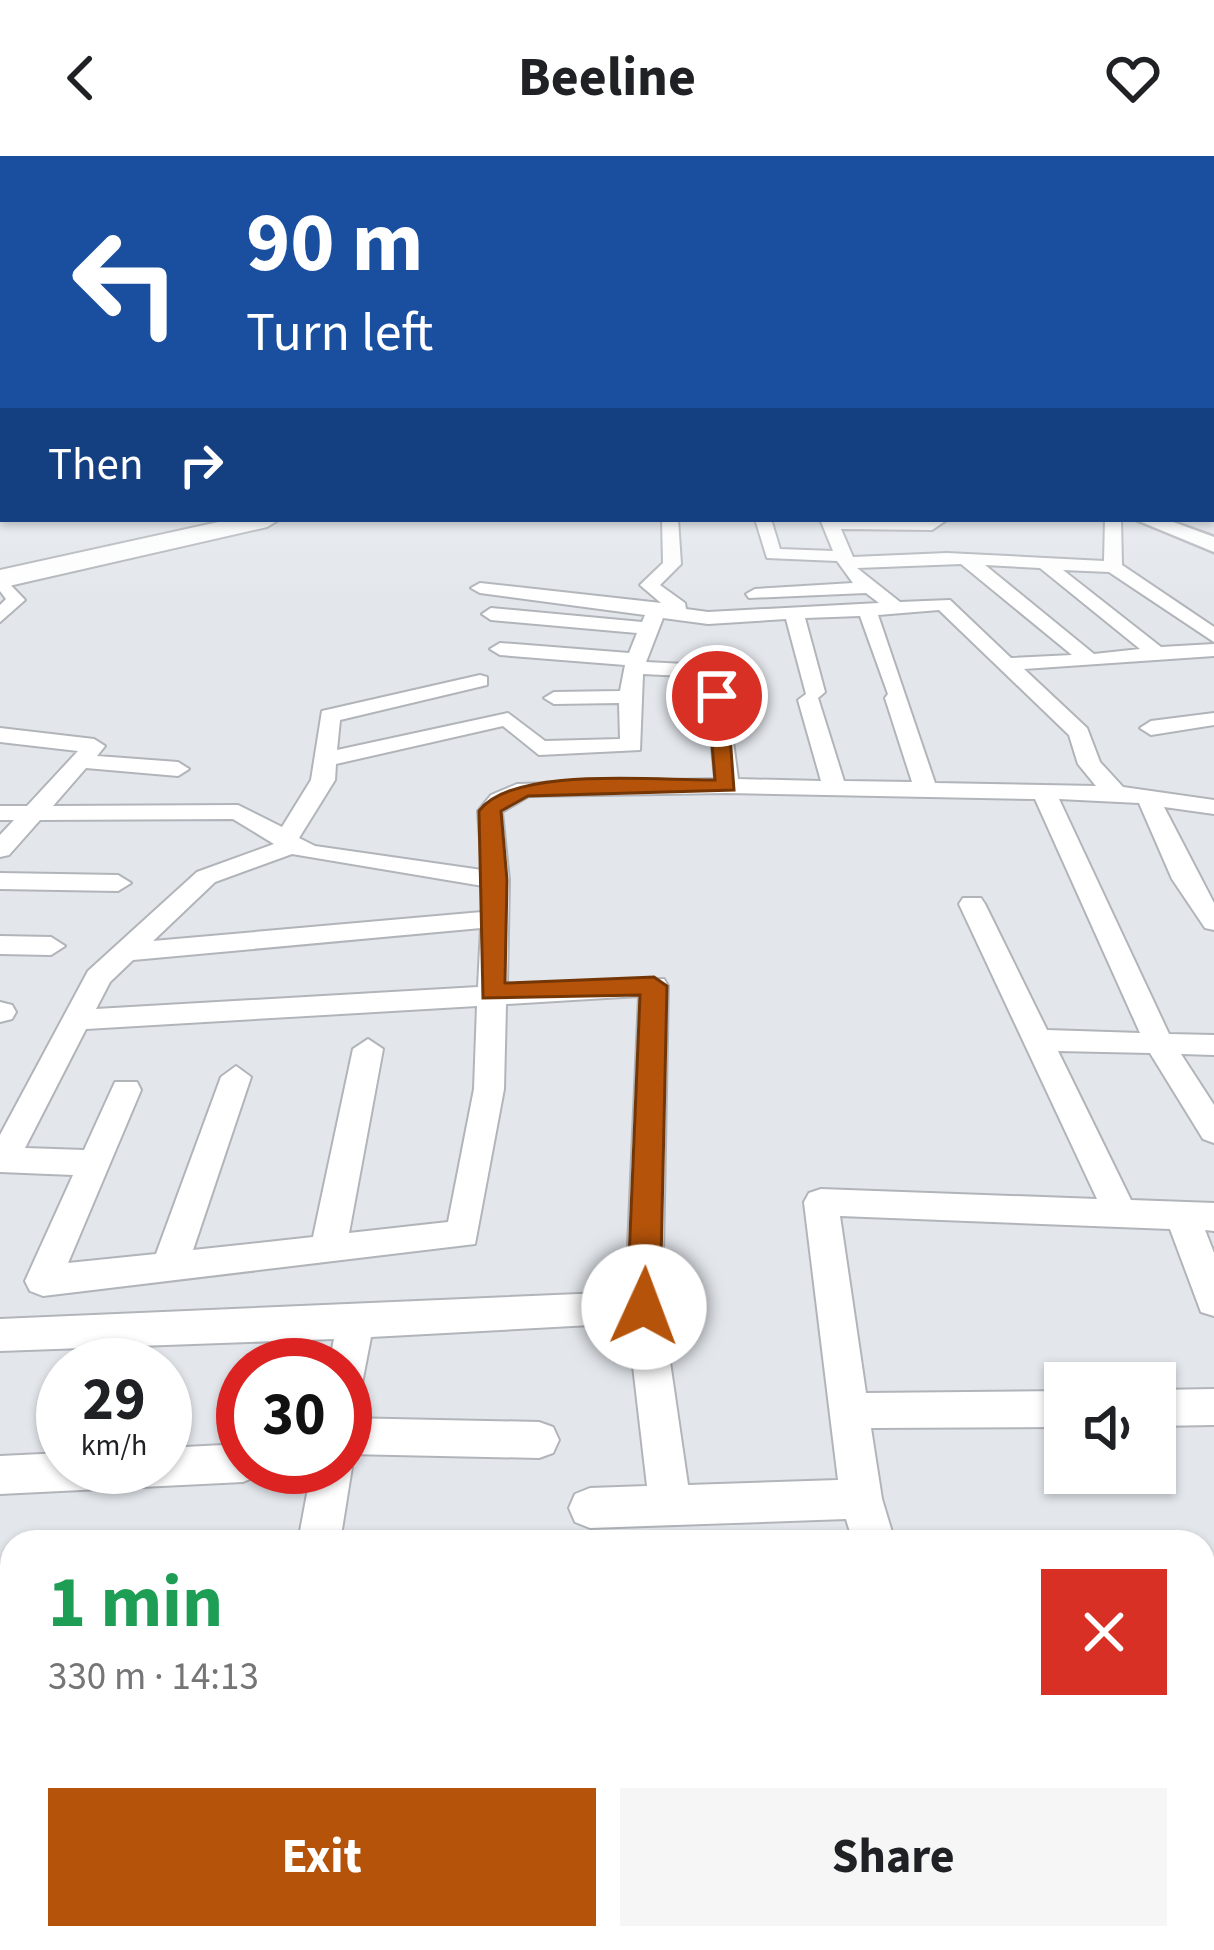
<!DOCTYPE html>
<html lang="en">
<head>
<meta charset="utf-8">
<style>
  :root { --surface:#fff; --page:#f6f6f6; --text:#202124; --muted:#757577; --accent:#b45309 }
  body { margin:0; font-family:"Source Sans 3",sans-serif; background:var(--page); color:var(--text); height:100vh; display:flex; flex-direction:column; font-size:45px; white-space:nowrap }
  * { box-sizing:border-box; margin:0 }
  p { font-size:39px; color:var(--muted) }
  .icon { flex:none; width:66px; height:66px; fill:none; stroke:currentColor; stroke-width:2; stroke-linecap:round; stroke-linejoin:round }
  .map { position:relative; flex:1; overflow:hidden }
  .drawer { position:absolute; left:0px; top:1374px; width:1215px; height:420px; display:flex; flex-direction:column; background:var(--surface); border-radius:36px 36px 0 0; box-shadow:0 3px 9px #0004 }
  .drawer>* { flex:none }
  .hud { position:absolute; left:0px; top:0px; width:1215px; height:366px; box-shadow:0 3px 9px #0004; background:#1a4fa0; color:#fff; overflow:hidden }
  .controls { position:absolute; left:1044px; top:1206px; display:grid; gap:24px }
  .controls a { display:grid; place-items:center; width:132px; height:132px; border-radius:0px; background:var(--surface); box-shadow:0 3px 9px #0004; font-size:60px }
  .speed { position:absolute; left:36px; top:1182px; display:flex; gap:24px; font-size:60px; font-weight:700; text-align:center }
  .speed>* { display:grid; place-content:center; width:156px; height:156px; border-radius:50%; background:var(--surface); box-shadow:0 3px 9px #0004; line-height:1 }
  .speed small { font-size:30px; font-weight:400 }
  .speed .limit { border:18px solid #d22; background:#fff; color:#111 }
  .pin { position:absolute; display:grid; place-items:center; width:102px; height:102px; color:#fff; margin:-51px; border:6px solid #fff; border-radius:50%; box-shadow:0 3px 12px #0007 }
  .me { position:absolute; width:132px; margin:-66px; rotate:2deg; stroke-linejoin:round; filter:drop-shadow(0 0 9px #0008) }
  .turn { display:flex; align-items:center; gap:42px; height:252px; padding:0 48px; font-size:54px }
  .turn .icon { width:156px; height:156px; stroke-width:2.5 }
  .turn b { display:block; font-size:84px; line-height:102px }
  .then { display:flex; align-items:center; height:114px; padding:0 48px; background:#0003; gap:24px; font-size:45px }
  .round { display:grid; place-items:center; flex:none; width:126px; height:126px; border-radius:0px; background:var(--page) }
  .headline { display:flex; align-items:center; justify-content:space-between; height:204px; padding:0 48px }
  h1 { font-size:72px; font-weight:700; line-height:90px; color:#1e9e55 }
  .button { display:flex; gap:24px; margin-top:auto; padding:24px 48px }
  .button a { flex:1; height:138px; border-radius:0px; background:var(--accent); color:#fff; font-size:48px; font-weight:700; line-height:138px; text-align:center }
  .button a+a { background:var(--page); color:var(--text) }
  header { display:flex; justify-content:space-between; align-items:center; height:156px; padding:0 48px; background:var(--surface); font-size:54px; font-weight:700 }
  .map>svg:first-child { display:block }
  .lines { fill:none; stroke-linecap:round; stroke-linejoin:round }
  .minor-casing { stroke:#b1b5ba; stroke-width:4 }
  .tertiary-casing { stroke:#b1b5ba; stroke-width:5 }
  .primary-casing { stroke:#b1b5ba; stroke-width:4 }
  .minor { fill:#fff; fill-rule:evenodd }
  .tertiary { fill:#fff; fill-rule:evenodd }
  .primary { fill:#fff; fill-rule:evenodd }
  .route { fill:#b45309; stroke:#753606; stroke-width:3 }
</style>
</head>
<body>
<header><svg class="icon" aria-label="back" viewBox="0 0 24 24"><path d="M15 5l-7 7 7 7"/></svg>Beeline<svg class="icon" aria-label="heart" viewBox="0 0 24 24"><path d="M12 20l-8-8c-3-5 5-10 8-4 3-6 11-1 8 4z"/></svg></header>
<div class="map">
<svg width="1214" height="1794" viewBox="0 0 1214 1794">
  <rect width="100%" height="100%" fill="#e3e7ec"/>
  <g class="lines">
    <defs>
      <path id="minor" d="M0,194H3V202H0Z
        M1212,215L1214,216V224L1212,223Z
        M1212,247H1214V255H1212Z
        M662,363H678L681,408L660,429L685,447L686,453L708,456L879,447L866,437L749,442L746,438L755,433L853,427L837,405L767,402L755,363H771L780,393L833,395L820,363H948L932,374L841,373L853,401L947,397L1104,405L1105,363H1121L1122,409L1214,471V486L1109,416L1063,414L1161,491L1214,488V500L1024,513L1087,572L1100,606L1123,631L1214,644V658L1164,651L1214,747V774L1205,772L1172,723L1139,647L1059,643L1169,878L1214,879V899L1181,898L1214,949V987L1203,983L1150,897L1058,895L1131,1044L1214,1047V1075L1205,1074L1214,1097V1160L1201,1156L1170,1073L840,1060L866,1237L1065,1235V1271L871,1272L882,1343L895,1386H853L846,1363L590,1372L575,1366L569,1352L575,1338L590,1332L647,1330L628,1167L371,1181L359,1243L345,1248V1209H329L334,1183L0,1195V1163L626,1136L639,840L506,848L504,933L475,1088L43,1140L30,1135L25,1125L73,1019L0,1016V979L88,815L197,716L274,688L233,663L40,664L9,699L0,701V679L14,664H0V650H27L78,595L0,586V572L94,583L105,590L97,600L178,606L189,613L178,620L86,612L53,650L238,649L282,671L311,624L322,555L480,519L487,521V529L340,564L337,594L508,557L545,585L620,583L619,547L554,548L544,542L554,536L620,535L625,509L500,499L490,493L500,487L629,497L637,477L491,464L482,458L491,452L642,466L645,459L480,437L471,432L480,427L661,447L640,429L663,407ZM961,408L1072,499L1011,502L950,444L900,446L857,412ZM985,409L1040,412L1140,493L1094,498ZM939,454L1069,579L1078,608L1096,630L935,627L878,459ZM860,460L888,538L885,542L912,626L844,625L818,542L825,536L805,462ZM663,462L708,468L786,463L806,538L798,544L821,625L738,623L727,540L717,534L707,540L715,623L517,628L491,639L478,655L482,714L315,690L299,682L335,624L336,608L503,570L539,599L640,594L643,518L724,522L734,516L724,510L646,506ZM727,637L1035,643L1140,877L1047,874L985,748L981,742H963L959,748L1097,1043L821,1033L809,1037L804,1046L838,1324L688,1329L662,1151L668,830L664,823L507,829L509,724L502,656L529,640ZM292,698L483,730L482,756L153,785L215,726ZM481,772L478,831L96,853L110,826L133,804ZM477,850L474,933L448,1066L349,1077L383,893L368,883L353,893L313,1081L193,1094L251,921L236,910L221,921L156,1098L68,1107L141,934L137,926H115L84,994L25,992L86,873Z
        M0,418L25,444L0,466V449L6,443L0,435Z
        M1214,557V569L1151,579L1140,572L1151,565Z
        M0,717L118,719L131,727L118,735L0,733Z
        M0,780L51,781L65,790L51,799L0,798Z
        M0,846L12,849L16,856L12,863L0,866Z
        M1214,1233V1269L1155,1270V1234Z
        M345,1262L539,1266L553,1271L559,1284L553,1297L539,1302L347,1298L352,1311L340,1386H298L312,1311H345Z
        M243,1288V1311H261L257,1320L243,1326L0,1338V1300L63,1297V1311H165V1292Z
        M12,1758V1782H43L40,1794H0V1763Z
        M232,1782H284L283,1794H231Z
        M627,1782H679V1794H627Z
        M885,1782H937L938,1794H886Z"/>
      <path id="tertiary" d="M1134,363H1165L1214,381V396Z
        M1214,1681V1752L1203,1756V1686Z
        M1093,1782H1168L1163,1794H1088Z"/>
      <path id="primary" d="M232,363H280L267,371L0,432V414Z"/>
    </defs>
    <use href="#minor" class="minor-casing"/>
    <use href="#tertiary" class="tertiary-casing"/>
    <use href="#primary" class="primary-casing"/>
    <use href="#minor" class="minor"/>
    <use href="#tertiary" class="tertiary"/>
    <use href="#primary" class="primary"/>
  </g>
  <linearGradient id="sky" x2="0" y2="1"><stop stop-color="#6aabcc"/><stop offset="0.43" stop-color="#f2f4f6"/><stop offset="1" stop-color="#f2f4f6" stop-opacity="0"/></linearGradient>
  <rect width="1214" height="443" fill="url(#sky)"/>
  <path class="route" d="M717,534L727,540L734,634L528,640L501,655L507,724L505,827L654,821L667,830L660,1151L656,1161H632L627,1151L640,839L483,842L479,655C513,609 659,625 715,624L708,540Z"/>
</svg>
<div class="controls">
<a><svg class="icon" aria-label="sound" viewBox="0 0 24 24"><path d="M4 9h4l5-4v14l-5-4H4zM17 9q2 3 0 6"/></svg></a>
</div>
<div class="speed"><div>29<small>km/h</small></div><div class="limit">30</div></div>
<div class="pin" style="left:717px;top:540px;background:#d93025"><svg class="icon" aria-label="arrive" viewBox="0 0 24 24"><path d="M6 21V4h12l-3 4 3 4H6"/></svg></div>
<svg class="me" style="left:644px;top:1151px" viewBox="-20 -20 40 40"><circle r="19" fill="#fff"/><path d="M0-13L10 11 0 6-10 11z" fill="#b45309"/></svg>
<div class="hud">
<div class="turn"><svg class="icon" aria-label="left" viewBox="0 0 24 24"><path d="M17 20v-9H6M10 6l-5 5 5 5"/></svg><div><b>90 m</b>Turn left</div></div>
<div class="then">Then<svg class="icon" aria-label="right" viewBox="0 0 24 24"><path d="M7 20v-9h11M14 6l5 5-5 5"/></svg></div>
</div>
<section class="drawer">
<div class="headline"><div><h1>1 min</h1><p>330 m · 14:13</p></div><a class="round" style="background:#d93025;color:#fff"><svg class="icon" aria-label="close" viewBox="0 0 24 24"><path d="M6 6l12 12M18 6L6 18"/></svg></a></div>
<div class="button"><a>Exit</a><a>Share</a></div>
</section>
</div>
</body>
</html>
